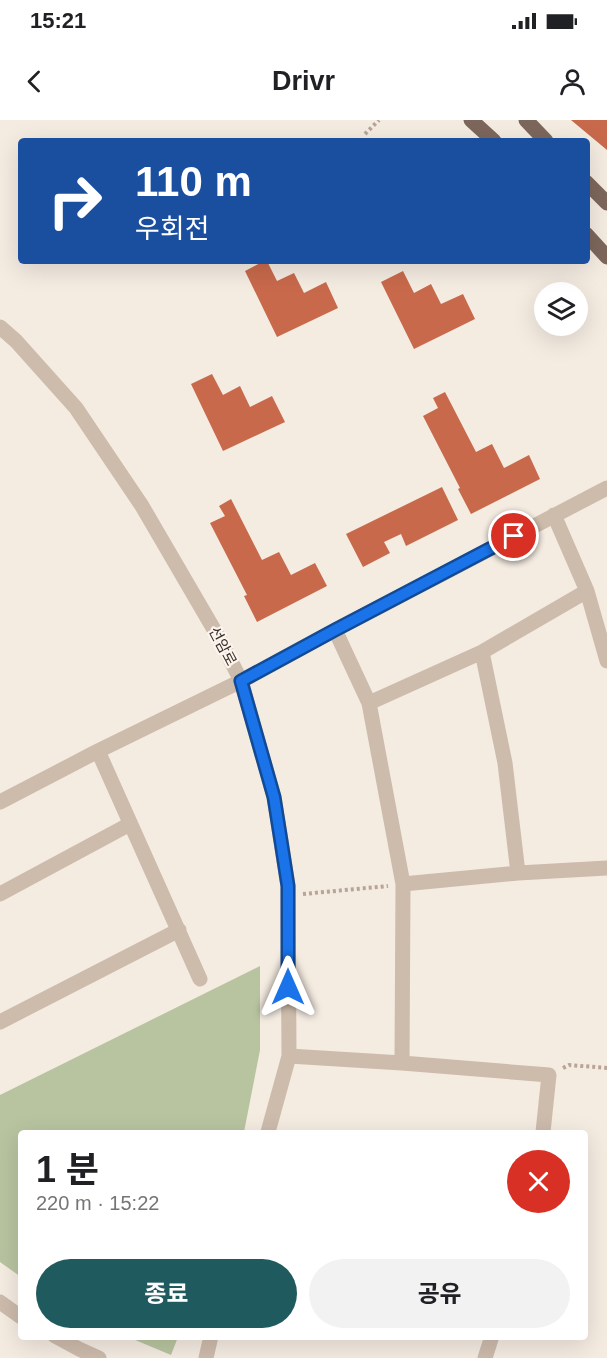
<!DOCTYPE html>
<html lang="ko">
<head>
<meta charset="utf-8">
<style>
  :root { --surface:#fff; --page:#f2f2f2; --text:#202124; --muted:#757577; --accent:#1f5a5e }
  body { margin:0; font-family:Helvetica,"Noto Sans KR",sans-serif; background:var(--page); color:var(--text); height:100vh; display:flex; flex-direction:column; font-size:22px; white-space:nowrap }
  * { box-sizing:border-box; margin:0 }
  p { font-size:20px; color:var(--muted) }
  .icon { flex:none; width:33px; height:33px; fill:none; stroke:currentColor; stroke-width:2; stroke-linecap:round; stroke-linejoin:round }
  .map { position:relative; flex:1; overflow:hidden }
  .side { position:absolute; left:18px; top:1010px; width:570px; height:210px; display:flex; flex-direction:column; background:var(--surface); border-radius:6px; box-shadow:0 6px 24px #0002 }
  .side>* { flex:none }
  .top-card { position:absolute; left:18px; top:18px; width:572px; height:126px; border-radius:6px; box-shadow:0 6px 24px #0002; background:#1a4fa0; color:#fff; overflow:hidden }
  .fabs { position:absolute; left:534px; top:162px; display:grid; gap:12px }
  .fabs a { display:grid; place-items:center; width:54px; height:54px; border-radius:50%; background:var(--surface); box-shadow:0 6px 24px #0002; font-size:30px }
  .pin { position:absolute; display:grid; place-items:center; width:51px; height:51px; color:#fff; margin:-26px; border:3px solid #fff; border-radius:50%; box-shadow:0 2px 6px #0007 }
  .me { position:absolute; width:66px; margin:-33px; rotate:0deg; stroke-linejoin:round; filter:drop-shadow(0 0 4px #0008) }
  .turn { display:flex; align-items:center; gap:21px; height:126px; padding:0 18px; font-size:27px }
  .turn .icon { width:78px; height:78px; stroke-width:2.5 }
  .turn b { display:block; font-size:42px; line-height:51px }
  .round { display:grid; place-items:center; flex:none; width:63px; height:63px; border-radius:32px; background:var(--page) }
  .overview { display:flex; align-items:center; justify-content:space-between; height:102px; padding:0 18px }
  h1 { font-size:36px; font-weight:700; line-height:45px }
  .button { display:flex; gap:12px; margin-top:auto; padding:12px 18px }
  .button a { flex:1; height:69px; border-radius:36px; background:var(--accent); color:#fff; font-size:24px; font-weight:700; line-height:69px; text-align:center }
  .button a+a { background:var(--page); color:var(--text) }
  .status { display:flex; justify-content:space-between; align-items:center; height:42px; padding:0 30px; background:var(--surface); direction:ltr }
  .status svg { height:16px; fill:currentColor }
  header { display:flex; justify-content:space-between; align-items:center; height:78px; padding:0 18px; background:var(--surface); font-size:27px; font-weight:700 }
  .map>svg:first-child { display:block }
  .green { fill:#b8c4a0 }
  .building { fill:#c8694b }
  .lines { fill:none; stroke-linecap:round; stroke-linejoin:round }
  .path { stroke:#b9a596; stroke-width:4; stroke-dasharray:3 3; stroke-linecap:butt }
  .street { stroke:#cdbbac; stroke-width:15 }
  .primary { stroke:#7d675c; stroke-width:15 }
  .route-casing { stroke:#114b97; stroke-width:15 }
  .route { stroke:#1a73e8; stroke-width:10 }
  .labels { text-anchor:middle; dominant-baseline:central; stroke-width:4.5; stroke-linejoin:round; paint-order:stroke }
  .street-label { font-size:15px; fill:#3b302b; stroke:#fbf5ee }
</style>
</head>
<body>
<div class="status"><b>15:21</b><svg viewBox="0 0 49 12"><path d="M0 12V9h3v3zM5 12V6h3v6zM10 12V3h3v9zM15 12V0h3v12zM26 1h20v11H26zM47 4h2v5h-2z"/></svg></div>
<header><svg class="icon" aria-label="back" viewBox="0 0 24 24"><path d="M15 5l-7 7 7 7"/></svg>Drivr<svg class="icon" aria-label="person" viewBox="0 0 24 24"><circle cx="12" cy="8" r="4"/><path d="M4 21q1-7 8-7t8 7"/></svg></header>
<div class="map">
<svg width="607" height="1238" viewBox="0 0 607 1238">
  <rect width="100%" height="100%" fill="#f4ebe1"/>
  <path class="green" d="M260,846V930L244,1012H21V1157L0,1142V975Z
    M128,1217L178,1216V1217L171,1235Z"/>
  <path class="building" d="M571,0H607V30Z
    M264,141H267L277,161L294,153L304,173L326,162L338,188L277,217L245,151Z
    M403,151L414,173L431,164L441,184L463,174L475,199L414,229L381,162Z
    M212,254L223,275L240,266L250,287L272,276L285,302L223,331L191,264Z
    M445,272L476,332L492,324L504,348L529,335L540,359L471,394L458,369L460,368L423,296L438,288L433,278Z
    M442,367L458,400L406,426L401,414L384,422L390,433L363,447L346,414Z
    M231,379L262,440L279,432L291,455L315,443L327,466L257,502L244,476L247,475L210,403L225,396L219,386Z"/>
  <g class="lines">
    <path class="path" d="M365,14L379,0
      M303,774L388,766
      M563,948L569,945L607,948"/>
    <path class="street" d="M0,207L16,221L76,288L142,386L223,525L241,561L274,677L288,766L289,936L268,1012
      M554,395L587,471L607,541
      M335,510L369,583L403,764L402,943
      M482,532L505,643L518,753
      M369,583L482,532L587,471
      M98,631L200,859
      M0,682L98,631L241,561L335,510L607,368
      M403,764L518,753L607,748
      M0,774L130,704
      M0,902L179,810
      M289,936L402,943L549,955L543,1012
      M0,1182L21,1197
      M55,1216L79,1229L99,1238
      M206,1238L211,1216
      M485,1238L492,1216"/>
    <path class="primary" d="M471,0L494,21
      M526,0L546,21
      M586,62L607,83
      M586,114L607,137"/>
  </g>
  <g class="lines">
    <defs>
      <path id="route" d="M288,867V766L281,721L274,677L241,561L335,510L514,416"/>
    </defs>
    <use href="#route" class="route-casing"/>
    <use href="#route" class="route"/>
  </g>
  <g class="labels">
    <g class="street-label">
      <text transform="translate(223 526) rotate(62)">선암로</text>
    </g>
  </g>
</svg>
<div class="fabs">
<a><svg class="icon" aria-label="layers" viewBox="0 0 24 24"><path d="M12 4l9 5-9 5-9-5zM3 14l9 5 9-5"/></svg></a>
</div>
<div class="pin" style="left:514px;top:416px;background:#d93025"><svg class="icon" aria-label="arrive" viewBox="0 0 24 24"><path d="M6 21V4h12l-3 4 3 4H6"/></svg></div>
<svg class="me" style="left:288px;top:867px" viewBox="-20 -20 40 40"><path d="M0-17L14 15 0 8-14 15z" fill="#1a73e8" stroke="#fff" stroke-width="4"/></svg>
<div class="top-card">
<div class="turn"><svg class="icon" aria-label="right" viewBox="0 0 24 24"><path d="M7 20v-9h11M14 6l5 5-5 5"/></svg><div><b>110 m</b>우회전</div></div>
</div>
<section class="side">
<div class="overview"><div><h1>1 분</h1><p>220 m · 15:22</p></div><a class="round" style="background:#d93025;color:#fff"><svg class="icon" aria-label="close" viewBox="0 0 24 24"><path d="M6 6l12 12M18 6L6 18"/></svg></a></div>
<div class="button"><a>종료</a><a>공유</a></div>
</section>
</div>
</body>
</html>
